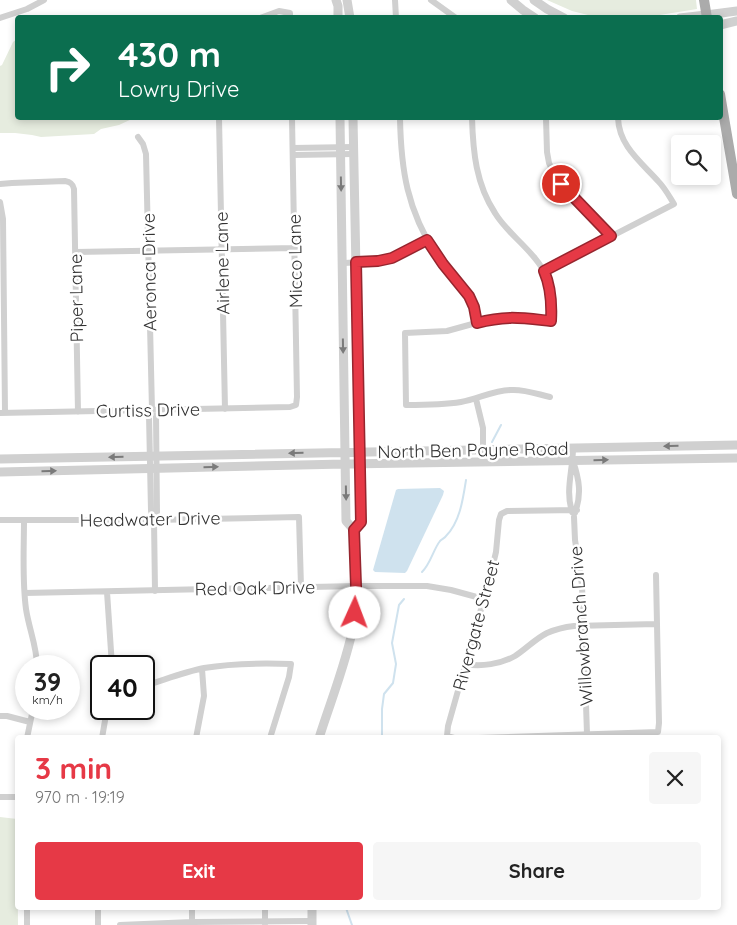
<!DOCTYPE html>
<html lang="en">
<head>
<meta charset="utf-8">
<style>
  :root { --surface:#fff; --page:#f6f6f6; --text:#222; --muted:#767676; --accent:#e63946 }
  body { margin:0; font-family:Quicksand,sans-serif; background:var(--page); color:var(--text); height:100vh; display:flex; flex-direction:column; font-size:19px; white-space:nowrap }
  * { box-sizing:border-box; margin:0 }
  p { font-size:16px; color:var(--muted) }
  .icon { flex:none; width:28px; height:28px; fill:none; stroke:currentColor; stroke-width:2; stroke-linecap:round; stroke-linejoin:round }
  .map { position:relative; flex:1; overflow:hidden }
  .drawer { position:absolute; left:15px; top:735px; width:706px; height:175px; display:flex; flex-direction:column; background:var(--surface); border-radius:5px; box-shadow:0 2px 8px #0003 }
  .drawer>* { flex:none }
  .guide { position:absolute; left:15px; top:15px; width:708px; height:105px; border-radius:5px; box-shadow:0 2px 8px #0003; background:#0b6e4f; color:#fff; overflow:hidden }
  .tools { position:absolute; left:671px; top:135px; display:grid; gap:10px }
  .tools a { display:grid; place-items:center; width:50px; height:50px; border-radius:5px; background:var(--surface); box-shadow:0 2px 8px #0003; font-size:25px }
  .speed { position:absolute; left:15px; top:655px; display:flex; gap:10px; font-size:25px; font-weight:700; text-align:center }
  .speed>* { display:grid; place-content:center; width:65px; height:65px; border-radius:50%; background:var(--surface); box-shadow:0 2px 8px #0003; line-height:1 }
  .speed small { font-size:12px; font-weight:400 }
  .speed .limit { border:2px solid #111; border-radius:8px; background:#fff; color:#111 }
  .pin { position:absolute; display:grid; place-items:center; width:42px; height:42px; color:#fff; margin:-21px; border:2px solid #fff; border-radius:50%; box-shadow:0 1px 5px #0007 }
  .me { position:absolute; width:55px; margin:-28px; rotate:2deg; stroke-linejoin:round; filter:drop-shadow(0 0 4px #0008) }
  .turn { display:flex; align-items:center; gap:18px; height:105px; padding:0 20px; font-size:22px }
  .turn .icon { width:65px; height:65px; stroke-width:2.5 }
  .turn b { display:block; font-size:35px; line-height:42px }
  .round { display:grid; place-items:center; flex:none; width:52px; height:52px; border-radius:5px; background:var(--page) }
  .head { display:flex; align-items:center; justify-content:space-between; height:85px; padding:0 20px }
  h1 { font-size:30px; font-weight:700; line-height:38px; color:var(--accent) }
  .primary-button { display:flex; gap:10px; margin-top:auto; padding:10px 20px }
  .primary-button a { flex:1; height:58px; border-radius:5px; background:var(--accent); color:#fff; font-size:20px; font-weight:700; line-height:58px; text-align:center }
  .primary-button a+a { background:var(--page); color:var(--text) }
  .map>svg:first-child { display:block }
  .green { fill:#e6ecdf }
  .water { fill:#cfe2ee }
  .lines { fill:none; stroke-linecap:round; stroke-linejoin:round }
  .stream { stroke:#cfe2ee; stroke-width:2 }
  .minor { stroke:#d0d0d0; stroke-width:6 }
  .tertiary { stroke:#d0d0d0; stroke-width:9 }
  .primary { stroke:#ababab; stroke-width:10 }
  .oneway { fill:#7a7a7a }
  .route-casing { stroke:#96252e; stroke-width:12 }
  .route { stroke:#e63946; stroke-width:9 }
  .labels { text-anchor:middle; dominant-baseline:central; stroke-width:5; stroke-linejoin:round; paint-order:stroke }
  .street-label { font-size:18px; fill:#333; stroke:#fff }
</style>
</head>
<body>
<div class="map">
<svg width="737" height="925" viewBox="0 0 737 925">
  <rect width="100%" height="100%" fill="#fff"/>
  <path class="green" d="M547,0H696L697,9L647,17H596L572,11Z
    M17,39L18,118H134L119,125L101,129L94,134L41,137L32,135L15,133H0V66L2,65L13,42Z
    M0,817L17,819V821L18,925H0Z"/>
  <path class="water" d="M440,488L444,491L443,495L407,571L405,573L375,572L373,570L396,490L398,489Z"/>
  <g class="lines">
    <path class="stream" d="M492,442L501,425
      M422,572C431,563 433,550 440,541C442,539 445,538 446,536C460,522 463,499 466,480
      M382,738V709L384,694L393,683L396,664L392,643L399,605L404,599
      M346,908L352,925"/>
    <path class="minor" d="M395,0L396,18
      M431,0L456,18
      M0,18L27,9L44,0
      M260,18L279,11L290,13V18
      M219,118L225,409
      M400,118C401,170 407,210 437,256C446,269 459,280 468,294C473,303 475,313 477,323
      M472,118C473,152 476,184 495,213C501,223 509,231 517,239C547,269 553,279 551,321L518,317H505L487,320L447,331L405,333L406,405C425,405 443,405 461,402C478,399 494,390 511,390C524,389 537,394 550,397
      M546,118L547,152L549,163L555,176L611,237
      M138,137L143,144L146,154L152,410L149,415L151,511L154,520L155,591
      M293,148L353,147
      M293,155L353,154
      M0,184L12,183L65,181C71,182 73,184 74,189L78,412
      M0,202L3,219L5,412
      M76,252L295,248
      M342,263C357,262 373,263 387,260C401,256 414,247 427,240
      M544,271L674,204C669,196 665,188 658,181C641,162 619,146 618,118
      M476,399L483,428V462
      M152,410L156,415L157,512L154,520
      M0,413L290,407L296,405L297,397L292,118
      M573,461C579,479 582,494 575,513
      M572,512C565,490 573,470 573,448
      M574,517L575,540L582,585L587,734
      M0,520H154L299,517L301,587
      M24,520C24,549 22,580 26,609C29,629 37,647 37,666
      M107,592L112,666
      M25,593L356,586H427L451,590L484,599
      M465,664C481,667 501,664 515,656C526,649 535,639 547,633C556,629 565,627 574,626L656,624
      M144,686C164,680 184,672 204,668C233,663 262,663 291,664L289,677L270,738
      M0,716H7L30,722
      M27,738L33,709
      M102,738L107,709
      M196,738L204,696L202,669
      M454,738L447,736L448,726L489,581L496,552L499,520L501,514L507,511L577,510
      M478,738L658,732L659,723L656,575
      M0,797H18
      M27,908V925
      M98,908V925
      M192,908V925
      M265,908V924
      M120,925L192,922L312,921"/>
    <path class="tertiary" d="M336,0L338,6V18
      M347,0L350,18
      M511,0L523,10L535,18
      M534,0L547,9L564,18
      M680,18L706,15L737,11
      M720,25L737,21
      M353,118L361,522L354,530
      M0,459L737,445
      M0,472L345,464L737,458
      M319,738C331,700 347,661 354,623C358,593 355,560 354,530L346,521L340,118
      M312,908V925"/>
    <path class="primary" d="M704,0L707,18
      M720,94L737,194"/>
  </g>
  <defs><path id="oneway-solid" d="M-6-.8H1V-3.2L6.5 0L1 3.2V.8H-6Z" transform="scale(1.25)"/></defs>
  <g class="oneway">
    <use href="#oneway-solid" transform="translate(341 184) rotate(89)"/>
    <use href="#oneway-solid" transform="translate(343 346) rotate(89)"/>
    <use href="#oneway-solid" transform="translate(671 446) rotate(179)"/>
    <use href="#oneway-solid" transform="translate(296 453) rotate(179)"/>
    <use href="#oneway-solid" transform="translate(116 457) rotate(179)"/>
    <use href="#oneway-solid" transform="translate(601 460) rotate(-1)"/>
    <use href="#oneway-solid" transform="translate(211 467) rotate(-1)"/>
    <use href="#oneway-solid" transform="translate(49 471) rotate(-1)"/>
    <use href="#oneway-solid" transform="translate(346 493) rotate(89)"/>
  </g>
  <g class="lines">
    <defs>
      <path id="route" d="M355,613L356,586L354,530L361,522L356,262L378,261L392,258L427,240L443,264L469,296L474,307L477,323C506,315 522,318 551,321C552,303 551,287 544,271L611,236L561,184"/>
    </defs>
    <use href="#route" class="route-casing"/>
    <use href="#route" class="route"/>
  </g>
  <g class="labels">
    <g class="street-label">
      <text transform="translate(295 261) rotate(-91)">Micco Lane</text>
      <text transform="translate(222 263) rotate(-91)">Airlene Lane</text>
      <text transform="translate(149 272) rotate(-91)">Aeronca Drive</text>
      <text transform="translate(76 298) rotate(-91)">Piper Lane</text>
      <text transform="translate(148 410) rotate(-1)">Curtiss Drive</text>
      <text transform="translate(473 450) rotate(-1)">North Ben Payne Road</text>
      <text transform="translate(150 519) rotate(-1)">Headwater Drive</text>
      <text transform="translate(255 588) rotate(-1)">Red Oak Drive</text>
      <text transform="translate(476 625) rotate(-75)">Rivergate Street</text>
      <text transform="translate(581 626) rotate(-94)">Willowbranch Drive</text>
    </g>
  </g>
</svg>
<div class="tools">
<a><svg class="icon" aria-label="search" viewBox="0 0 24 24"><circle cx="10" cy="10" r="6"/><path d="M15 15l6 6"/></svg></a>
</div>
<div class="speed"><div>39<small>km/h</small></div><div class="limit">40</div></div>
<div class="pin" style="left:561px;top:184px;background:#d93025"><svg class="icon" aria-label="arrive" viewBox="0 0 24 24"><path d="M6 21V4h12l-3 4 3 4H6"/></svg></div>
<svg class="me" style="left:355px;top:613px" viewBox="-20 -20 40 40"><circle r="19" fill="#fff"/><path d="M0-13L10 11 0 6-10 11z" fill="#e63946"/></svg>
<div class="guide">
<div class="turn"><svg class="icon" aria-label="right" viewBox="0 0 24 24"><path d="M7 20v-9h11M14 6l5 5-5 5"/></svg><div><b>430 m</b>Lowry Drive</div></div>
</div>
<section class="drawer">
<div class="head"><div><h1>3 min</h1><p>970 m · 19:19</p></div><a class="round"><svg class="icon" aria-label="close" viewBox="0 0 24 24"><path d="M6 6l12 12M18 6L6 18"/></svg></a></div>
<div class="primary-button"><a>Exit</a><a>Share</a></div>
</section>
</div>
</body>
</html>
